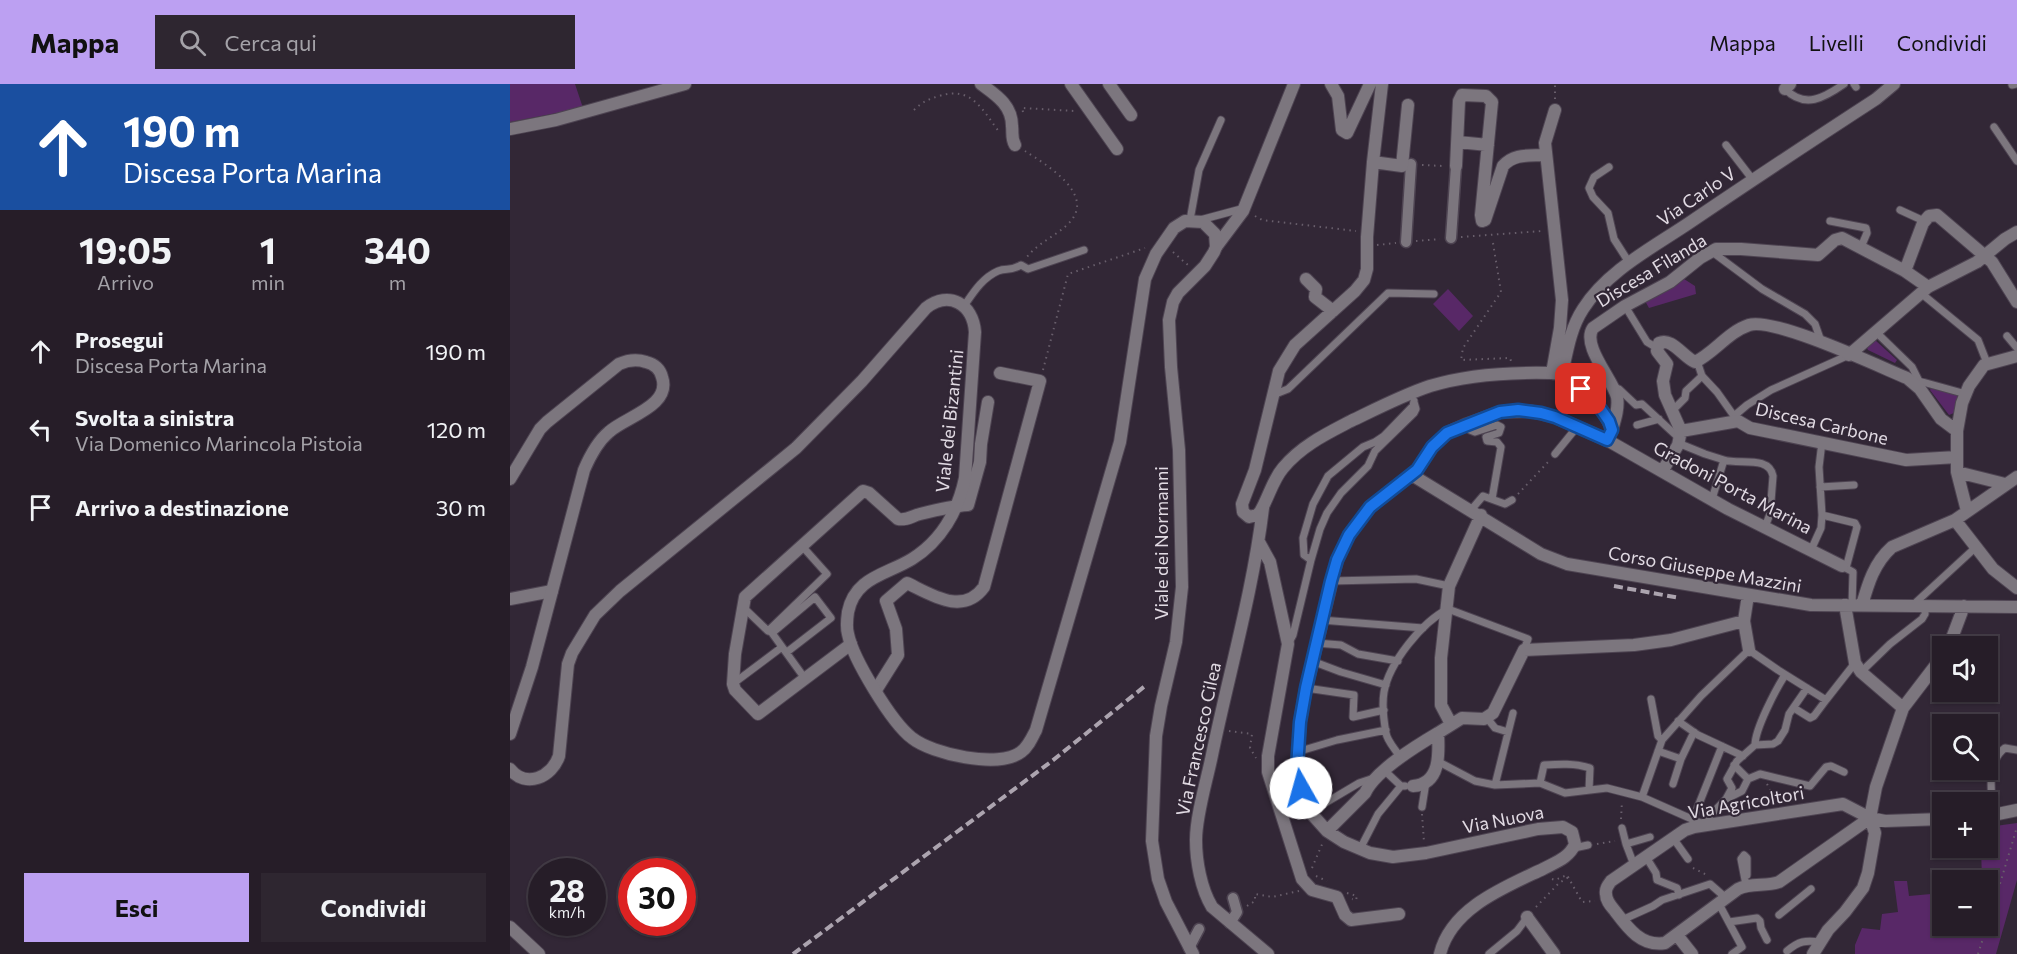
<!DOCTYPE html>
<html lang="it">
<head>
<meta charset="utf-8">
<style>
  :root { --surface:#261d28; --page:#2e2630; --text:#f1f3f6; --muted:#a4a2a8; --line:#423b45; --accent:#bca0f2 }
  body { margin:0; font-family:Commissioner,sans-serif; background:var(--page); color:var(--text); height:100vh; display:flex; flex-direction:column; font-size:22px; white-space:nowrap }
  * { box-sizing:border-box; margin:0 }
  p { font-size:20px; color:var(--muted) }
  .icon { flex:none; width:33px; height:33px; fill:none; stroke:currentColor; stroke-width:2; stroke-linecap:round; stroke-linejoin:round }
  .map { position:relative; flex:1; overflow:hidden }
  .sheet { display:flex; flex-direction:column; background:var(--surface); width:510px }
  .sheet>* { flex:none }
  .banner { background:#1a4fa0; color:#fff; overflow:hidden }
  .controls { position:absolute; left:1422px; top:552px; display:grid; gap:12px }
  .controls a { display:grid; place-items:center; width:66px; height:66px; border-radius:0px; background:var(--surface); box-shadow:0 2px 4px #0004,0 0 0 2px var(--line); font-size:30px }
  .speed { position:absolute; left:18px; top:774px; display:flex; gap:12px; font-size:30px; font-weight:700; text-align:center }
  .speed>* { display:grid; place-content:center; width:78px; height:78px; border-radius:50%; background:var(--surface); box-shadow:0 2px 4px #0004,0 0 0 2px var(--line); line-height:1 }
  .speed small { font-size:15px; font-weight:400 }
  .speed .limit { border:9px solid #d22; background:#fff; color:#111 }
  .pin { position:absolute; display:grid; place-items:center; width:51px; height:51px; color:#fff; margin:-26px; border-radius:12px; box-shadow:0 3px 9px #0006 }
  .me { position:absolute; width:66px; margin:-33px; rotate:353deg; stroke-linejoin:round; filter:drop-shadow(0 0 4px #0008) }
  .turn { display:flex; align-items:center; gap:21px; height:126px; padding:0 24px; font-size:27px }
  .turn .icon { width:78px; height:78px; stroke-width:2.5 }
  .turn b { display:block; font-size:42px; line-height:51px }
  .eta { display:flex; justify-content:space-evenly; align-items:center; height:102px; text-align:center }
  .eta b { font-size:36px; font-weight:700; line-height:42px }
  .button { display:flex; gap:12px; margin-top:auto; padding:12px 24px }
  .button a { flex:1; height:69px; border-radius:0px; background:var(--accent); color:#111; font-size:24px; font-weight:700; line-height:69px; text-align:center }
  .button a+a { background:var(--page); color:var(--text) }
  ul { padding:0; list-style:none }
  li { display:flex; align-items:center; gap:18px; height:78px; padding:0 24px }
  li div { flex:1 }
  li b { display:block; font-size:22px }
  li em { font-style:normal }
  header { display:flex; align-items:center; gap:36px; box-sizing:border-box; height:84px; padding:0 30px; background:var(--accent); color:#111 }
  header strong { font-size:28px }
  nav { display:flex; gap:33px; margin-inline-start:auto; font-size:21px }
  .search { width:420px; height:54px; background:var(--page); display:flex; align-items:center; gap:15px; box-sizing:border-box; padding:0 21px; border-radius:0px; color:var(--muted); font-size:22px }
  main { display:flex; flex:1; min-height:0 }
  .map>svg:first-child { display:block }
  .green { fill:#582867 }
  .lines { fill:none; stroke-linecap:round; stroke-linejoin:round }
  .service-casing { stroke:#4e4452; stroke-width:9 }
  .pedestrian-casing { stroke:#4e4452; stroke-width:13 }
  .minor-casing { stroke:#4e4452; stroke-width:14 }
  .tertiary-casing { stroke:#4e4452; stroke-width:14 }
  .path { stroke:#685e6b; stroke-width:2; stroke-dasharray:1.5 4.5; stroke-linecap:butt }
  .service { stroke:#7c767e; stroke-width:7 }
  .pedestrian { stroke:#7c767e; stroke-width:10 }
  .minor { stroke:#7c767e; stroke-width:12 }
  .tertiary { stroke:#7c767e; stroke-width:12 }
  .rail { stroke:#aca4af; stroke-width:4; stroke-dasharray:9 4.5; stroke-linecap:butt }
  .route-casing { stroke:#114b97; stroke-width:15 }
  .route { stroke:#1a73e8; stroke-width:10 }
  .labels { text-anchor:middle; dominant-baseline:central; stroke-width:4.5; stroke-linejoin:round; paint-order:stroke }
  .street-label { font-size:18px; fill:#e1dae3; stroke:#322736 }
</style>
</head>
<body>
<header>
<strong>Mappa</strong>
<div class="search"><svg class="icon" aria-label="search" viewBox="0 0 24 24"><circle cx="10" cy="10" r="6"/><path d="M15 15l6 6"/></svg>Cerca qui</div>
<nav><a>Mappa</a><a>Livelli</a><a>Condividi</a></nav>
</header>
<main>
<section class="sheet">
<div class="banner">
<div class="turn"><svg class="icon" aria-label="ahead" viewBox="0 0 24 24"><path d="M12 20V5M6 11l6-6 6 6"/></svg><div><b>190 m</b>Discesa Porta Marina</div></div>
</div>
<div class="eta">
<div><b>19:05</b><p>Arrivo</p></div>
<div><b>1</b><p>min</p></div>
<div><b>340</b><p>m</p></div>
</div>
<ul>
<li><svg class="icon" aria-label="ahead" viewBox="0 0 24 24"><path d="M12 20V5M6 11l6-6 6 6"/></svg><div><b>Prosegui</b><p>Discesa Porta Marina</p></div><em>190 m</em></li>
<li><svg class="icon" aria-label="left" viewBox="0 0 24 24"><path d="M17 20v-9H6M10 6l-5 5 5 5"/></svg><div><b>Svolta a sinistra</b><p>Via Domenico Marincola Pistoia</p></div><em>120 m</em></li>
<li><svg class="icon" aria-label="arrive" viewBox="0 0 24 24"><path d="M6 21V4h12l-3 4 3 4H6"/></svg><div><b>Arrivo a destinazione</b></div><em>30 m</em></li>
</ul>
<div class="button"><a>Esci</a><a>Condividi</a></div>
</section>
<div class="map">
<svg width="1507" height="870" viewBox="0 0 1507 870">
  <rect width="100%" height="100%" fill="#322736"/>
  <path class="green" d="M0,0H65L73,24L0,38Z
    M1174,195L1185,202L1186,210L1139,224L1134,215Z
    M938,205L963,232L949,247L923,220Z
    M1365,256L1387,276L1385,279L1358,266L1357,264Z
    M1421,304L1449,311L1444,329L1439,331L1420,306Z
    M1507,739V796L1486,870H1345V861L1352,844L1370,846L1372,830L1388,828L1384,797H1397L1399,812L1432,809V842H1478V796H1472L1471,764H1478V743Z"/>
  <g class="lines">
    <defs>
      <path id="service" d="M1344,0L1346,3
        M1502,1L1506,0
        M1275,5C1295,25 1314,14 1334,0
        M1484,43L1507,77
        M1216,61L1243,96
        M1099,83L1084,93L1079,104L1083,113L1098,129L1104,155L1120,180
        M1390,126L1414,137
        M680,136L689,86L711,36
        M690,136L731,125
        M1320,137L1356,144L1357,149L1351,163
        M1201,167L1252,205L1295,230L1305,240L1312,260
        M1412,210L1468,256L1477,279
        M454,222C463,209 472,194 488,187C497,183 499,188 511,181L518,185L574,166
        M1115,222L1137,258L1147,264
        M1366,248L1402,283L1409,297L1406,301
        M1497,252L1507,264
        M1187,277L1192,292L1207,308L1224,332
        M1409,297L1456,310
        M1103,303L1109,305L1126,321L1132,320L1170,355
        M763,311L778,305L878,209L924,210
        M1163,326L1175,314L1176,307L1192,292
        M1225,337L1224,332L1237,321L1261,306L1339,271
        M957,340L960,346L965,348L987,341L991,343L989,349L976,353L977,357L987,358L991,363L982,415
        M1127,341L1149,335
        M1168,359L1195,370L1214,376L1202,415
        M1045,370L1067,343
        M1214,376C1229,381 1259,371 1263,392L1260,430L1255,443
        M1310,403L1344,401
        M961,426L973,412L995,420L1002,416
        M1312,431L1309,383L1312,358
        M1301,466L1311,444L1312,431L1345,439L1347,443L1336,484
        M801,476L810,445L817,429L831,409L858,382L865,367L904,329L906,325L904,318
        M1332,482L1343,488L1342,521
        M821,497L906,495L939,502
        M1403,521L1465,464
        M234,524L258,547L317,490L292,462
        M811,536L913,544
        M806,559L831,561L848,570L888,577
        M778,560L783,551L801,476L794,471L793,454L803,420L818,392L853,363L865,358L874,352L903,322L904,317
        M277,568L321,534L305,513L262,549L296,596
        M802,577L831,588L876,601
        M1351,588L1380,560L1412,535L1415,530V522
        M224,599L272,563
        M796,604L844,611L843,633L874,626
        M1141,615L1148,652L1152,656
        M1284,624L1300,634L1304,632L1316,616
        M977,634L985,644L998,648
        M1168,637L1188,651L1233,672
        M1245,661C1245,645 1266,605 1275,591
        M1148,667L1171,675L1184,648
        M787,668L827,656L876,646
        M890,673C886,666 877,657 876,649C874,638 872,620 874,608C879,579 912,538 938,525L1018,555L1014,566
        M929,678L965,697L985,701L1030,699L1055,709L1097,704L1132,713L1193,740
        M875,687L891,702H895
        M1238,695L1250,690L1300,702L1316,683L1321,682L1334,688
        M1030,699L1034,681C1049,680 1065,679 1080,684L1079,706
        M1163,700L1171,675
        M985,701L1003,629
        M1132,713L1152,656L1191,612L1239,566L1268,586L1316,616L1345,579
        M1218,714L1232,707L1238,695L1224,681
        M912,723L916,698
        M800,728L849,699L864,694
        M1484,731C1481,712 1476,677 1495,664L1507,666
        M1183,735L1212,662
        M1193,739L1216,715L1222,704L1217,695L1227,677L1245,661L1263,660L1268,657L1275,646L1279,630L1297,604
        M1112,744L1116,760
        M1163,754L1178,775
        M1064,764L1078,761
        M850,765L868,730L891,702
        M1136,773L1146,789L1147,796L1167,804L1169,811
        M1124,781L1116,760L1140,753
        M1236,801L1231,775L1234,771L1237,774V791
        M1209,820L1232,863L1222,870
        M1269,831L1301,805
        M1112,836L1143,822L1152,816L1200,800L1216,814
        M1219,838L1247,834L1250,837L1251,844L1257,856
        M1277,867C1289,857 1295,856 1310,858
        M979,870L1007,847L1019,831"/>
      <path id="pedestrian" d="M941,154L946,82
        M896,158L901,80
        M720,839L727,828L723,814
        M679,864L689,845"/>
      <path id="minor" d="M471,0C486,11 502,21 502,42C503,50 501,54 505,61
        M561,0L607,65
        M599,0L621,31
        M821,0L828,12L832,46L837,49L860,0
        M872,0L863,78L857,153V185L854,196L845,207L785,261L769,287L745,386L732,420L733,428L739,433L747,431L750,428C759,413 762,397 773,384C791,362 816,350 841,337C866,325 893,311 920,302C959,290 1001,288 1042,289
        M1275,5L1280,0
        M1045,26L1035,59L1052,216L1050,244L1042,289C1045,290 1049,289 1052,290C1069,296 1098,330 1102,347
        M0,45L46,36L175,0
        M948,58L978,61
        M863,78L892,82L898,21
        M946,82L949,17L952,11L976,12L982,18L971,131L972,137L975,136L993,82C1004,69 1020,72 1035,71
        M706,163L733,127L784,0
        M1395,187L1413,139L1419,132L1427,131L1482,178L1507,218
        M796,195L806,205L805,213L823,227
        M1339,271L1418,203L1467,178L1495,155L1507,148
        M1052,290C1057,268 1060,245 1073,225C1097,187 1142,164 1179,139C1241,97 1303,56 1366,15L1384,0
        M1102,346C1105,336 1109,324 1107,313C1103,296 1071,261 1083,244L1115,222L1160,198L1190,174L1206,165H1231L1308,171L1325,156L1332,154L1395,187L1418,203
        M1171,347L1228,337L1240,344L1396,376L1447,373
        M1153,386L1168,361L1171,347L1155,311L1153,297L1157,280L1147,267L1149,259C1162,253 1173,273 1185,278C1204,269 1218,248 1239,241C1264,233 1368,282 1397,294L1410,305L1431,335L1447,347
        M1447,388L1495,400
        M902,391L1031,470L1057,480L1301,521L1507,523
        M753,424C743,507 719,589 702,671C697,696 686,731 686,756C686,777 691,805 702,823L758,870
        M1457,427L1447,388V347L1452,319L1459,302L1474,281L1507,272
        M1445,436L1483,485L1507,504
        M749,458L760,478L778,560L758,672V688L792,795L802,806L827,813L835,831L841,836L889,830
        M0,515L42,507
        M1335,521L1345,579L1351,588L1393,624
        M1352,521C1358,500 1364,479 1382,463L1445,436L1507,393
        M1234,537L1239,566
        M341,560L248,630L225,606L223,600L225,570L235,513L353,407L359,409L388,435C396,437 402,432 410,430C426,426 442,422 458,421L470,378L471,360L478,318
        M1439,562L1454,522
        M366,606L388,571L386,545L376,517L397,499C422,511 453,532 474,503L530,297L490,289
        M941,640L931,621V574L939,502L971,431
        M903,702C931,700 929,669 928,649L952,634L974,635L983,629L1014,566L1124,561L1161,556L1234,537L1238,511
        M1478,732L1507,726
        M1360,734L1269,798C1256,803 1241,798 1228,805L1155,859C1131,863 1117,843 1105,827C1101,822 1096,817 1096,810C1095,805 1098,801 1101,797L1175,746L1184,743L1333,720L1360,734L1375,737L1432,735
        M817,747L855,709C865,687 906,662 928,649
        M1017,833L1044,870
        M0,843L29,870
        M1167,851L1182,870
        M930,870C941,824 995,803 1033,785C1046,778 1059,774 1065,760L1062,748L1053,743L1028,745L916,769L883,773L860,769L834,758L817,747L800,728L791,704L787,684L790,638L796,604L827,476L839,451L860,423L907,386L922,363L937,349L957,340L990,328L1020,327L1045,333L1097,356L1218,425L1332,482
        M1303,870L1318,846L1335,828L1353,804L1358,789L1365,749L1360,734L1366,703L1393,624L1432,573"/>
      <path id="tertiary" d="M0,395L30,345L37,338L109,280C118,276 127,275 136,278C144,280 150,285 152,293C162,322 115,333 99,348C87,358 80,372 74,386L22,583L0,650
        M0,685C16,705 42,693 49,672L58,580L62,569L85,531L110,507L286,364L352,297L416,224C439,206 463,220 465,248L455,394C448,427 431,457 402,475C376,491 345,493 338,528C337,535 336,543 338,550C343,575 382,639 402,654C422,670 489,685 511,668C518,663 522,654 526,646L610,358L635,195L646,170L664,144L675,137L693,138L705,150L706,163L704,168L695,182L668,209L663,218L659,236L661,283L669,366L672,503L666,558L651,622L646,652L642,757L648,795L656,818L683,870"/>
    </defs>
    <use href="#service" class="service-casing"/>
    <use href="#pedestrian" class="pedestrian-casing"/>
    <use href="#minor" class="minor-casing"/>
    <use href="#tertiary" class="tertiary-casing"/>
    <path class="path" d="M1045,15V0
      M404,26C412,18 419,15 429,12C462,1 473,27 490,49
      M513,28L512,24L565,27
      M515,67C535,80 587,110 559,139C545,153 530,157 516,174
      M912,81L933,82
      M745,132L752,136L846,147
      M951,153L1032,147
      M906,157L930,155
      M983,159L991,208L953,264L951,276L1000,274L1001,277
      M867,161L886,159
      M663,168L679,182
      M533,286L558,190L635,164
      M1008,410L1039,377
      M719,647L742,650L740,664L746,674
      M1257,700L1267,719
      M912,730L914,758
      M1111,735L1112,717
      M1087,760L1105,757
      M802,784L813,758
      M1183,784L1199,792
      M806,792L817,797
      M1042,795L1045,796L1057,791L1072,818L1085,817
      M837,809L847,812L846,816L842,815
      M737,822L745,817V810L762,813L789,807
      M1026,823L1049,799L1059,793
      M1478,840L1507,743
      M1468,870L1477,842"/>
    <use href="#service" class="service"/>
    <use href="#pedestrian" class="pedestrian"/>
    <use href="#minor" class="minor"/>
    <use href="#tertiary" class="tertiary"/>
    <path class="rail" d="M1104,502L1170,514
      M283,870L542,677L635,602"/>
  </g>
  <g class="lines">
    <defs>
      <path id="route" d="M791,704L787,684L790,638L796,604L821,497L827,476L839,451L860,423L907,386L922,363L937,349L990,328L1008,326L1031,329L1045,333L1097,356L1102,346L1099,337L1090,324L1071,305"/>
    </defs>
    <use href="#route" class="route-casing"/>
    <use href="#route" class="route"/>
  </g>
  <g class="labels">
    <g class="street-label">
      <text transform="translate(1186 112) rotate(-34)">Via Carlo V</text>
      <text transform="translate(1141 186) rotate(-31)">Discesa Filanda</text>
      <text transform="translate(439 337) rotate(-84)">Viale dei Bizantini</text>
      <text transform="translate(1312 339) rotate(13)">Discesa Carbone</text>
      <text transform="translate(1223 403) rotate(28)">Gradoni Porta Marina</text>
      <text transform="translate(651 459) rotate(-90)">Viale dei Normanni</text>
      <text transform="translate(1195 485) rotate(10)">Corso Giuseppe Mazzini</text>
      <text transform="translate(688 655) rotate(-78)">Via Francesco Cilea</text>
      <text transform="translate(1236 718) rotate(-10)">Via Agricoltori</text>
      <text transform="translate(993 735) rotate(-11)">Via Nuova</text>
    </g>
  </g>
</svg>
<div class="controls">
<a><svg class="icon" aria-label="sound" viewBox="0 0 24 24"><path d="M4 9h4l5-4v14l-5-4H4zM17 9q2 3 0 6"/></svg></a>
<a><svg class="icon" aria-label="search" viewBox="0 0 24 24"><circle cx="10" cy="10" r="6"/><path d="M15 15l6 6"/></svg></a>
<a>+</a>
<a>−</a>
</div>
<div class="speed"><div>28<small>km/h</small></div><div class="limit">30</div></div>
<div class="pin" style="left:1071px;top:305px;background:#d93025"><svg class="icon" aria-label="arrive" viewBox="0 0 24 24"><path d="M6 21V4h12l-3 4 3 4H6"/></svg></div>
<svg class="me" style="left:791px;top:704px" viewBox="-20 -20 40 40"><circle r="19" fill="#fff"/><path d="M0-13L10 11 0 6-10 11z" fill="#1a73e8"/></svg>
</div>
</main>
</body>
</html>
